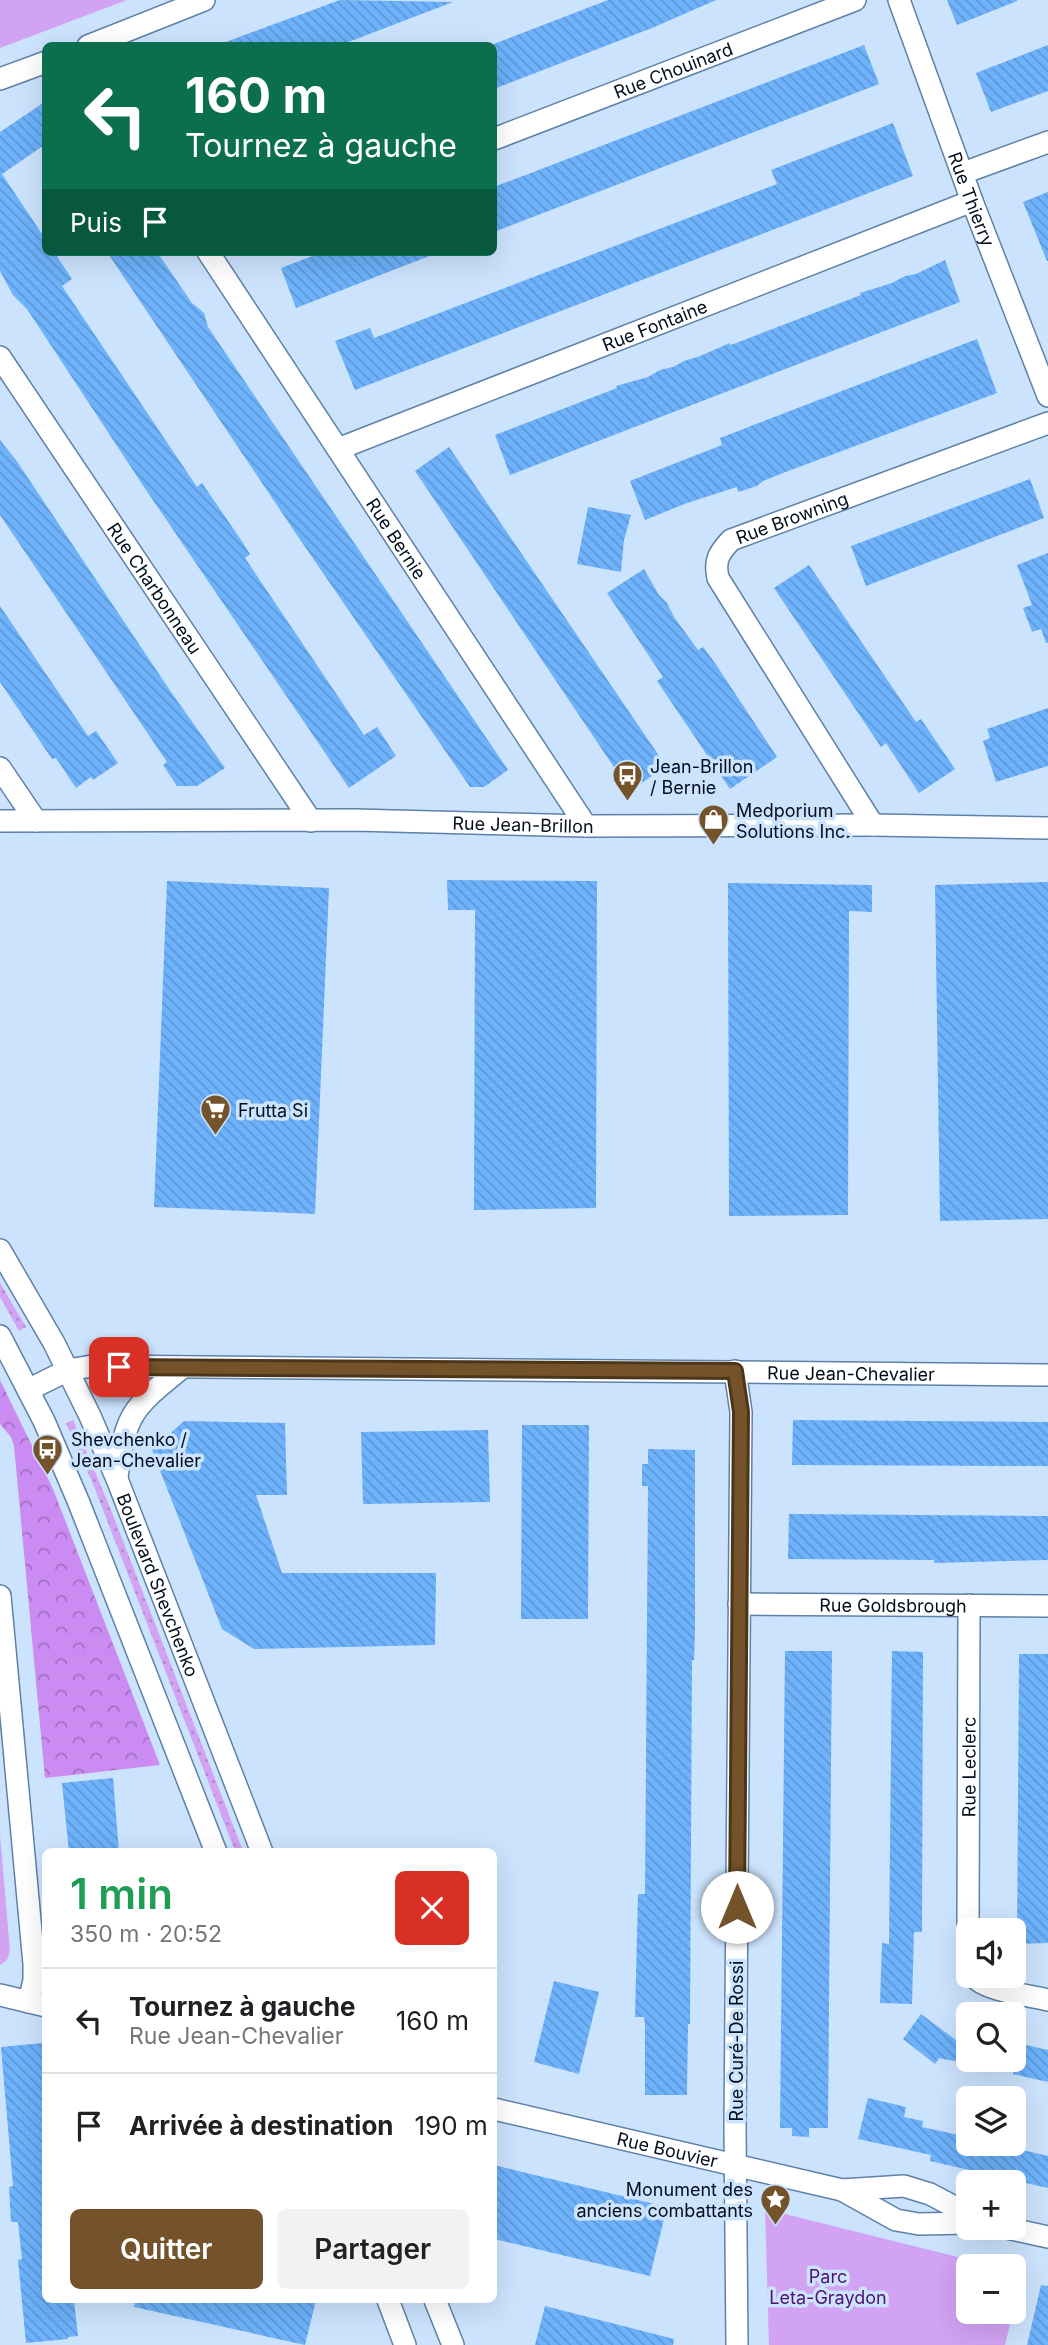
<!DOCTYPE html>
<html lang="fr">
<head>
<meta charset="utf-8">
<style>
  :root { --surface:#fff; --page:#f2f2f2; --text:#202124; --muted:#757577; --line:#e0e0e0; --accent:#74532a }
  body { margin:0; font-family:Inter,sans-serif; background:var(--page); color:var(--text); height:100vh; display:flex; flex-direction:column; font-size:26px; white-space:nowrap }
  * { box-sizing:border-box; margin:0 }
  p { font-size:23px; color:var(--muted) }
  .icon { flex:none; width:38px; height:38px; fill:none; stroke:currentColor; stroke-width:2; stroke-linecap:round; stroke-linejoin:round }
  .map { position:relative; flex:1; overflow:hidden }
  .panel { position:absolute; left:42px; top:1848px; width:455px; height:455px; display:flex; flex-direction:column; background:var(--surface); border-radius:10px; box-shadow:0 7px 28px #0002 }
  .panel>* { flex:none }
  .guide { position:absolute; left:42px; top:42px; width:455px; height:214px; border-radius:10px; box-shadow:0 7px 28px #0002; background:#0b6e4f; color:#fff; overflow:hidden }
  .controls { position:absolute; left:956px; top:1918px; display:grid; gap:14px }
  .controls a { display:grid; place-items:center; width:70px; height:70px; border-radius:10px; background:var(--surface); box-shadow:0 7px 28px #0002; font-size:35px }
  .pin { position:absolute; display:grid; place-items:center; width:60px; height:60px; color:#fff; margin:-30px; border-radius:14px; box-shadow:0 4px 10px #0006 }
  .me { position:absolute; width:77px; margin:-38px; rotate:0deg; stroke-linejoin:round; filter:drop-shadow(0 0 5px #0008) }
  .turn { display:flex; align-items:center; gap:24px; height:147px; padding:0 28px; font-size:32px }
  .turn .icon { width:91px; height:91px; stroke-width:2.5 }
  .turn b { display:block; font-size:49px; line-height:60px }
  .then { display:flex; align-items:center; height:66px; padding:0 28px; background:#0003; gap:14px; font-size:26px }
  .round { display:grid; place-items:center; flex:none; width:74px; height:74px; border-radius:10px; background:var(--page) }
  .summary { display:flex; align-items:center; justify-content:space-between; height:119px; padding:0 28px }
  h1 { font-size:42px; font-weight:600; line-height:52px; color:#1e9e55 }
  .action { display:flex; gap:14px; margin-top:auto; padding:14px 28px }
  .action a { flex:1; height:80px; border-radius:10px; background:var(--accent); color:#fff; font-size:28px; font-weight:600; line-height:80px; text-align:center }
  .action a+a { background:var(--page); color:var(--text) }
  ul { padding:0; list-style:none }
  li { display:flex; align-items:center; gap:21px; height:105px; padding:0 28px; border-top:2px solid var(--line) }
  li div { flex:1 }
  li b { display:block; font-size:26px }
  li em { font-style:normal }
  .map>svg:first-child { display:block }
  .grass { fill:url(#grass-dots) }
  .forest { fill:url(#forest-crowns) }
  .green { fill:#d2a2f3 }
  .building { fill:url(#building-back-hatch) }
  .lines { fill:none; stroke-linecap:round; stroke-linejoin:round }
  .minor-casing { stroke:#5d81a8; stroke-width:24 }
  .minor { stroke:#fff; stroke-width:21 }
  .route-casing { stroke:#4b361b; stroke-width:18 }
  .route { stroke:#74532a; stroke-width:12 }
  .labels { text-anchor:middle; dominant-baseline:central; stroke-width:7; stroke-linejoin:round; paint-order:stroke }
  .street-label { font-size:18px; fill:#030e1d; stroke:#cce3fd }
  .poi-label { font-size:18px; fill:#030e1d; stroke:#cce3fd; text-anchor:start }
  .park-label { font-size:18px; fill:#50116e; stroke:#cce3fd }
</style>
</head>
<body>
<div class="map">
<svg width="1048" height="2345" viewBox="0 0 1048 2345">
  <defs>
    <pattern id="grass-dots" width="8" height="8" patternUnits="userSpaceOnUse" patternTransform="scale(1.75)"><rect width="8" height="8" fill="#d2a2f3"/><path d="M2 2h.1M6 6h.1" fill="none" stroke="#b38ad0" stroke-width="1.8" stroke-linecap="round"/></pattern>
    <pattern id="forest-crowns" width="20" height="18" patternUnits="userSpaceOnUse" patternTransform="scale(1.75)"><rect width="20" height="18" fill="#ca8bf2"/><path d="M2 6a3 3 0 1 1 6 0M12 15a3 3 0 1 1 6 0" fill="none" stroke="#a270c3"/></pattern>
    <pattern id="building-back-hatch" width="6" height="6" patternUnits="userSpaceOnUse" patternTransform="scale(1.75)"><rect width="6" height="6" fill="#6db2fb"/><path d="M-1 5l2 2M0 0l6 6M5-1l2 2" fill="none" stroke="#5d98d7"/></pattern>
  </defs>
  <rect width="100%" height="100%" fill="#cce3fd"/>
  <path class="grass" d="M0,1283L26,1327L19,1331L0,1297Z
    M73,1420L111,1510L243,1851H235L93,1484L66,1423Z"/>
  <path class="forest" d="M0,1380L53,1489L160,1765L45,1778L14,1446L11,1437L0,1424Z"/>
  <path class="green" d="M0,0H127L0,48Z
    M0,1835L10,1951L7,1960L0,1965Z
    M765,2209L994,2266H968V2312H1013L1005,2345H769Z"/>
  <path class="building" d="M340,0L453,2L338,46H223V43Z
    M608,0H716L652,28L494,89V44Z
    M947,0H1017V1L957,25Z
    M864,45L879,84L494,232V187Z
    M1048,45V91L991,112L976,73Z
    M46,101V144L2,174L46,240V252H54L72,279L62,286L197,487L202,483L241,540L250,554L245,558L364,735L377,727L396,756L349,788L144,487L27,309L13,295L0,271V132Z
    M893,123L913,176L355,390L335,341L370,328L374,338L777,184L771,170Z
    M1048,192V261H1047L1023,202Z
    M107,252H157L192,303L204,313L208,327L508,770L484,787H470L301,541Z
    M323,252H437V253L296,308L281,268Z
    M945,260L960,302L510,475L495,435L617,388L616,386L648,377L660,370L673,367L684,361L700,356L730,343L731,345L861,295L860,293L892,283L905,276L916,274Z
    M977,339L997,393L783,473L763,481L757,486L738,492L737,487L687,503L645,520L630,481L722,445L720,438Z
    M0,440L16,460L171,692L225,768L197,786H177L163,765L167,762L0,515Z
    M449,447L666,766L630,791L415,471Z
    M1030,479L1044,518L866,586L851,546Z
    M588,507L631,515L624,540L621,572L577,564Z
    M1048,553V643H1046L1041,629L1032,632L1023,608L1032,605L1017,565Z
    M809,565L916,722L921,719L955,769L919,793L886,743L881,747L774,588Z
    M644,569L659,595L667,603L674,617L698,650L703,647L715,663L777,757L730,789L657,681L663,677L607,593Z
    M0,606L88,736L96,731L118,763L93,780L91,777L76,788L56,758L52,759L0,682Z
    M1048,708V766L996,782L983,741L990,738L987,729Z
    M447,880L597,881L596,1208L474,1210L475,910H448Z
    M167,881L329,888L315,1214L154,1207Z
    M1048,882V1219L940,1221L935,885Z
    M728,883L872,885V912L849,911L848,1215L729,1216Z
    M793,1420L1048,1422V1466L792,1465Z
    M184,1421L285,1423L287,1495H256L282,1573H436L435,1645L254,1649L222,1629L152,1450Z
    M522,1425H589L588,1619H521Z
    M488,1430L490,1502L363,1504L361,1432Z
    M648,1449L695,1450V1632L694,1660H692L690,2024H688L687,2095H645V2024L644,2017H635L638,1894H645L648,1486H642V1464H648Z
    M789,1514L1048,1516V1560L934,1563V1560L788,1559Z
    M785,1651H832L828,2128H809V2137L792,2136V2128H780Z
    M892,1651L923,1652L922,1932H914L912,2004L880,2003L882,1943L889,1944Z
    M1019,1654H1048V1943L1017,1944Z
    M113,1778L119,1852H69L62,1783Z
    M554,1981L599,1992L579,2074L534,2062Z
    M921,2014L968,2049V2064L939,2058L935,2064L903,2039Z
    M1013,2042L1048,2050V2082L1013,2074Z
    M43,2043L46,2076V2302L74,2301L78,2336L68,2337V2339L26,2343L18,2260L22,2259L18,2222H11L9,2187L13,2186L1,2047Z
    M868,2098L906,2107L904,2117L923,2121L922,2127L968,2137V2144H996L1048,2156V2188L930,2161L931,2155L858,2139Z
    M494,2165L667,2207L650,2276L494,2239Z
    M1041,2285L1048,2286V2345H1027Z
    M135,2300H316L305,2345L134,2307Z
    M545,2306L674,2339L673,2345H535Z"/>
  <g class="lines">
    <defs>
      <g id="minor">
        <path id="s1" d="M899,0L972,201L1048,396"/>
        <path d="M88,46L204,0"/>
        <path d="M0,79L46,62"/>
        <path id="s2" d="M494,139L855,0"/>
        <path d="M963,173L1048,142"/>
        <path id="s3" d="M208,252L586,826"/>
        <path id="s4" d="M0,357L311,821"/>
        <path id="s5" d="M338,449L972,201"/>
        <path d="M0,768L36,821"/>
        <path id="s6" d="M0,821L355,820L586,826L873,825L1048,828"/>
        <path id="s7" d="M873,825L718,578C714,560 719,553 731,540L1048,423"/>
        <path id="s8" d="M0,1250L54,1343L90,1416L117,1479L262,1852"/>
        <path d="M0,1336L44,1421L79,1503L216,1852"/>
        <path d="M735,1371L741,1412L735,2128L737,2345"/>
        <path id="s9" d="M28,1390L68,1370L92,1366L1048,1375"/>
        <path d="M117,1477C126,1411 133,1408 183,1367"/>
        <path d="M0,1596L34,1964V1980L29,2002"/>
        <path id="s10" d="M739,1604L1048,1606"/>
        <path id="s11" d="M968,1930L969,1605"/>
        <path d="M973,1976C985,1991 1028,1995 1048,2000"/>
        <path d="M0,1995L46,2006"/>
        <path id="s12" d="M494,2109L842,2190L896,2220L919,2224L968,2223"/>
        <path d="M842,2190L904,2186L930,2194L968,2214"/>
        <path d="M1007,2228L1048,2237"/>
        <path d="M388,2300L405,2345"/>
        <path d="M435,2300L453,2345"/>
      </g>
    </defs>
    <use href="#minor" class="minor-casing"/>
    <use href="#minor" class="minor"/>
  </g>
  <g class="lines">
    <defs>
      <path id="route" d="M119,1367L735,1371L741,1412L737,1907"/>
    </defs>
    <use href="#route" class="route-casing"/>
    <use href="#route" class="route"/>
  </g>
  <defs>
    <symbol id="bus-pin" viewBox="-11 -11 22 30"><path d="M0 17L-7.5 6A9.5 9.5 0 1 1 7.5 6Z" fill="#74532a" stroke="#cce3fd"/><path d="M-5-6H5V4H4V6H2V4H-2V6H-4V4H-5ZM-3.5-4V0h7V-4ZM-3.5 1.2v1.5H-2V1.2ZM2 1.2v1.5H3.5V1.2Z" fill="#fff"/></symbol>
    <symbol id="shop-pin" viewBox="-11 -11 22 30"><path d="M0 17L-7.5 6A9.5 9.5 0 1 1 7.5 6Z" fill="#74532a" stroke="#cce3fd"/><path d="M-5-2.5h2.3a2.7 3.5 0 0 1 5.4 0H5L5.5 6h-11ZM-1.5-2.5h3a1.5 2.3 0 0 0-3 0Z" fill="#fff"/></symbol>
    <symbol id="supermarket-pin" viewBox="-11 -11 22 30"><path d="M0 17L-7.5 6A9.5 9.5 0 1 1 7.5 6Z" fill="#74532a" stroke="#cce3fd"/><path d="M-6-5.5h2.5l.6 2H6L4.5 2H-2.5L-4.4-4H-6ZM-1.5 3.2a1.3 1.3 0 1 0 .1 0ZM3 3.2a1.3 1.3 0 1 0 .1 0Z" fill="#fff"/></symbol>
    <symbol id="sight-pin" viewBox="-11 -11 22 30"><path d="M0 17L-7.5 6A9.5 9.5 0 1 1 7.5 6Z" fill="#74532a" stroke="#cce3fd"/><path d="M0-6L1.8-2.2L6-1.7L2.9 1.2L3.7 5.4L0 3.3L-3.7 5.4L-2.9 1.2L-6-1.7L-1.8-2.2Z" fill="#fff"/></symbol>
  </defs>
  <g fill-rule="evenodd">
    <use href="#bus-pin" x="610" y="758" width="35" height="47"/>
    <use href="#shop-pin" x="696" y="802" width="35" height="47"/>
    <use href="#supermarket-pin" x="198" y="1092" width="35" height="47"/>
    <use href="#bus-pin" x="30" y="1432" width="35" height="47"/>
    <use href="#sight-pin" x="758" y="2182" width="35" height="47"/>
  </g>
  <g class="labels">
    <g class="street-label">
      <text stroke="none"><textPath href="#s2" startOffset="192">Rue Chouinard</textPath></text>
      <text stroke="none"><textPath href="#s1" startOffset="212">Rue Thierry</textPath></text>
      <text stroke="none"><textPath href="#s5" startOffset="340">Rue Fontaine</textPath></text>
      <text stroke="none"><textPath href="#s7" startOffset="399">Rue Browning</textPath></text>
      <text stroke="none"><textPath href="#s3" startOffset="343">Rue Bernie</textPath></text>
      <text stroke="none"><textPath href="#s4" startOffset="278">Rue Charbonneau</textPath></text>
      <text stroke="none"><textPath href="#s6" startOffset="523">Rue Jean-Brillon</textPath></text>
      <text stroke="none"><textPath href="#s9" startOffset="828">Rue Jean-Chevalier</textPath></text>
      <text stroke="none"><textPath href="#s8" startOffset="371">Boulevard Shevchenko</textPath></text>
      <text stroke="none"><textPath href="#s10" startOffset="154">Rue Goldsbrough</textPath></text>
      <text stroke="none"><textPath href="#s11" startOffset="163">Rue Leclerc</textPath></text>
      <text transform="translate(736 2041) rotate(-90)">Rue Curé-De Rossi</text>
      <text stroke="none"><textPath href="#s12" startOffset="178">Rue Bouvier</textPath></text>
    </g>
    <g class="poi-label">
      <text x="650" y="766">Jean-Brillon<tspan x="650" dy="21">/ Bernie</tspan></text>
      <text x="736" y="810">Medporium<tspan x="736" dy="21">Solutions Inc.</tspan></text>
      <text x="238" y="1110">Frutta Si</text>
      <text x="71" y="1439">Shevchenko /<tspan x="71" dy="21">Jean-Chevalier</tspan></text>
      <text x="753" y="2189" text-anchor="end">Monument des<tspan x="753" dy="21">anciens combattants</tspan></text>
    </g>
    <g class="park-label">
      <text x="828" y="2276">Parc<tspan x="828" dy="21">Leta-Graydon</tspan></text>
    </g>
  </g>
</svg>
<div class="controls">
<a><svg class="icon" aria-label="sound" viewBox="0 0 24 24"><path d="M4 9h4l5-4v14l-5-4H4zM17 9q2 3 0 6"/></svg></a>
<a><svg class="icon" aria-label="search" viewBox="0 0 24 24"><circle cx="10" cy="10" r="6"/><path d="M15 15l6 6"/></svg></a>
<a><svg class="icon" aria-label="layers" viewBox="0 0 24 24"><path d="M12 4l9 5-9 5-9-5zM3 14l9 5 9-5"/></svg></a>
<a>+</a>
<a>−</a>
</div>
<div class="pin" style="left:119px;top:1367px;background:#d93025"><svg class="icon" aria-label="arrive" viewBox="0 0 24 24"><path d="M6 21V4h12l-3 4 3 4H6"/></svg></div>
<svg class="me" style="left:737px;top:1907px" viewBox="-20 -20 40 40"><circle r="19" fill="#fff"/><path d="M0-13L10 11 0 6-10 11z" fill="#74532a"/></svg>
<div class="guide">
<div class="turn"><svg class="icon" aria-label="left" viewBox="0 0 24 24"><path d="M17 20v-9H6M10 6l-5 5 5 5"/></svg><div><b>160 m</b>Tournez à gauche</div></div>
<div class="then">Puis<svg class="icon" aria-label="arrive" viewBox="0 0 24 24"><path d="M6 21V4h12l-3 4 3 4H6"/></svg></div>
</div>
<section class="panel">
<div class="summary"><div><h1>1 min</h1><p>350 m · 20:52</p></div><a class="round" style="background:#d93025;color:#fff"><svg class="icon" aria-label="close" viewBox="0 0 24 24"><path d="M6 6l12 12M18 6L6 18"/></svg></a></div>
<ul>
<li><svg class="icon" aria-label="left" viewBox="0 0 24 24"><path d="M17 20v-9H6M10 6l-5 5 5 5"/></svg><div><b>Tournez à gauche</b><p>Rue Jean-Chevalier</p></div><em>160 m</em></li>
<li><svg class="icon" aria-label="arrive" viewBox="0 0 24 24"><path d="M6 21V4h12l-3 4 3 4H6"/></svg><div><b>Arrivée à destination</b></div><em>190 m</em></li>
</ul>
<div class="action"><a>Quitter</a><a>Partager</a></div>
</section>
</div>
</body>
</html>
